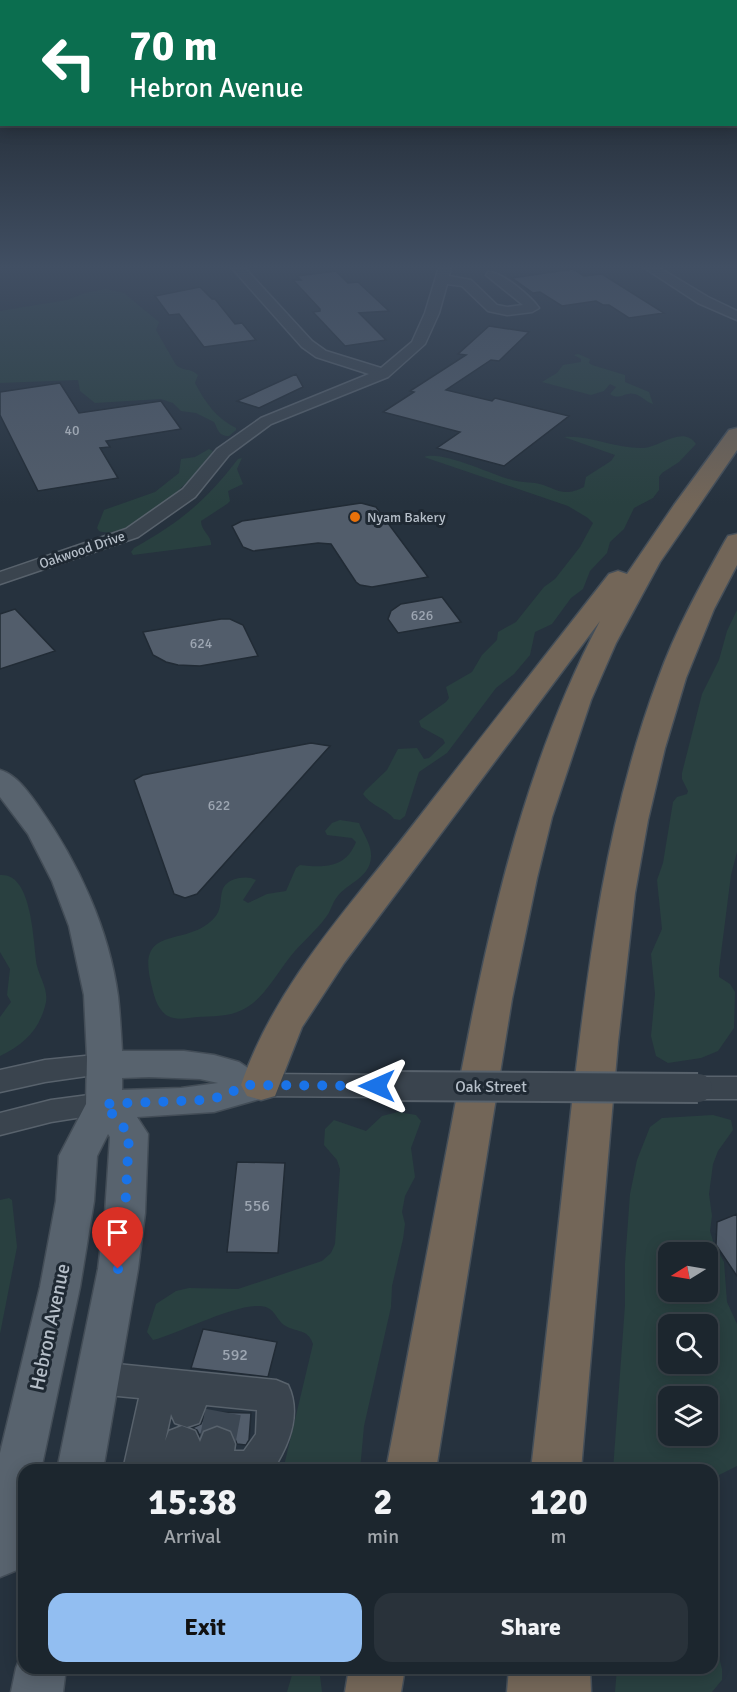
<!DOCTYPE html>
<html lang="en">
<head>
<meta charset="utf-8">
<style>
  :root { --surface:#1c262e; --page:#29323a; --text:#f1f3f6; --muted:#a0a5aa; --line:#3a434a; --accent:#92bef1 }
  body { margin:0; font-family:Signika,sans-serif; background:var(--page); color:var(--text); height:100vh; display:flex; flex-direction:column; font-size:22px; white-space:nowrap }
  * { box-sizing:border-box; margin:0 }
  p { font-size:20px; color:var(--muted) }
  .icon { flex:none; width:33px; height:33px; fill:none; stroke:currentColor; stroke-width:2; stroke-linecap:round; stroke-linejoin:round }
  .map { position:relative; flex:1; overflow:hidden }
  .details { position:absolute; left:18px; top:1464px; width:700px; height:210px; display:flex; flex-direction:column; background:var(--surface); border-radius:18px; box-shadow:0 3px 15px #0003,0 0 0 2px var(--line) }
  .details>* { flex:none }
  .banner { position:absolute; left:0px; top:0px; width:738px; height:126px; box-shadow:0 3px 15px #0003,0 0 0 2px var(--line); background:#0b6e4f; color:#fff; overflow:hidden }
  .needle { width:39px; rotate:259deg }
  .fabs { position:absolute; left:658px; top:1242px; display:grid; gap:12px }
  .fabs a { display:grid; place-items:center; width:60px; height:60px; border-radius:12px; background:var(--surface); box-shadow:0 3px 15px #0003,0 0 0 2px var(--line); font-size:30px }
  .pin { position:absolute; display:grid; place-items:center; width:51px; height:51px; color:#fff; margin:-62px -26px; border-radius:50% 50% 50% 0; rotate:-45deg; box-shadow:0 0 6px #0007 }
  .pin .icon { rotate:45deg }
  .me { position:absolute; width:66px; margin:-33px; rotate:270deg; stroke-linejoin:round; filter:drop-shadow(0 0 4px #0008) }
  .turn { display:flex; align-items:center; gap:21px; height:126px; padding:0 30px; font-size:27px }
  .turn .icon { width:78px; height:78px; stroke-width:2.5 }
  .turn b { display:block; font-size:42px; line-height:51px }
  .eta { display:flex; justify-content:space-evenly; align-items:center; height:102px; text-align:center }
  .eta b { font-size:36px; font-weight:700; line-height:42px }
  .button { display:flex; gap:12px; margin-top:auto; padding:12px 30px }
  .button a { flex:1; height:69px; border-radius:18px; background:var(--accent); color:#111; font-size:24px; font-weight:700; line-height:69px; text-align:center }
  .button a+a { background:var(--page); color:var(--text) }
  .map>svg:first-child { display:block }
  .green { fill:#294040; fill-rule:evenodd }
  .building { fill:#525d6b; stroke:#212b35; stroke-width:1.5 }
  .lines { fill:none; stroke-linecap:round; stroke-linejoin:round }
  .minor-tunnel { stroke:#3c4753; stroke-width:36; stroke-dasharray:36 18; stroke-linecap:butt }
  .minor-casing { stroke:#58626c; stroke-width:3 }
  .major-casing { stroke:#434d57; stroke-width:3 }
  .highway-casing { stroke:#454f59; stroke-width:3 }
  .minor { fill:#3a444e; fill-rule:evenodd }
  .major { fill:#58636e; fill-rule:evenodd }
  .highway { fill:#736658; fill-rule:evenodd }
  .minor-bridge-casing { stroke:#58626c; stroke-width:32; stroke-linecap:butt }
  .minor-bridge { stroke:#3a444e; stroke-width:28 }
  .route { stroke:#1a73e8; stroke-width:10; stroke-dasharray:0 18 }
  .food-dot { fill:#e8710a; stroke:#1f2933; stroke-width:2 }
  .labels { text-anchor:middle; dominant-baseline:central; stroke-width:6; stroke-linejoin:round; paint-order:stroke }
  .number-label { font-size:14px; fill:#9da6b2 }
  .far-poi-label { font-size:14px; fill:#b6bfc9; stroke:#1f2933; text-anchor:start }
  .far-street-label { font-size:14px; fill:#b6bfc9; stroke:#1f2933 }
  .street-label { font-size:16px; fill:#b6bfc9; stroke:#1f2933 }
  .near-number-label { font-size:16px; fill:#9da6b2 }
  .near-street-label { font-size:20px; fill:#b6bfc9; stroke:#1f2933 }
</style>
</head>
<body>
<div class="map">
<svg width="737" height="1692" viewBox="0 0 737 1692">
  <rect width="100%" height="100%" fill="#26323e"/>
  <path class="green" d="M106,289L124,293L159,322L156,330L176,365C182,371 191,368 198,375L195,383C205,402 216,418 236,428V430L229,436C218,436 218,429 214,422L196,413L181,411L173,403L161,399L95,403L80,391L78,380L0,383V311L67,300L85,293Z
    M578,354L590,359L589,363L592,365L625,375V382L649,392L653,404C646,402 642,396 635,394C625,391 620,401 610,394L616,387L610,384L604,391L591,395L542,382L557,373L563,365L581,362V359L574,355Z
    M564,437C590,435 616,449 644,448C660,447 683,425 696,444L679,462L662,473L659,477V490L653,498L634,508L624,529L610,542L607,553L590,571L583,589L571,598L552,624L535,632L530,655L514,674L496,688L447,753L419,772L405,816L400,820L394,819C386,808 372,807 363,794L365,791L387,770L398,749L417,748L424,759L429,758L445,743L443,739L421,727L419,721L446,702L449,698L446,687L472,672L482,655L497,640L498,632L516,622L544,587L555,579L580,547L593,523L588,518L568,506L424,457C442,450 492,475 512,480C520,482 527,482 535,483C554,486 561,499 584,487L586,477L611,461L615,455Z
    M209,449L213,451C198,476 130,543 99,531L97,528L104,510L155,492L179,473L181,459L195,457Z
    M242,458L237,469L243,484L228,491L230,501L227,504L201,521C201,531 212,536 211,545L133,555L131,552L134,548C180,522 205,502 238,459Z
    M737,610V852L731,875L719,969V977L730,984L735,992L734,1028L718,1051L701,1058L668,1063L656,1056L651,1036L655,994L651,954L662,929L657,880L663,863L673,802L677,797L687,794L688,791L682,779V773L702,694L719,660L727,631Z
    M340,820L359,823C363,834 372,845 371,857C370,878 347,883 337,897C332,903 331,911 326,917C316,931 301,943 290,957C275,976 263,1000 242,1010C228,1017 212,1016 197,1017C187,1018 175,1021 166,1015C156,1007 154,995 151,983C136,922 188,949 215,917C227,904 212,884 239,878C245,877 251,877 256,880L243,900L248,903L267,894L286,891L296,868L300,865C324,868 346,868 356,842L352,838L327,835L325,831L332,823Z
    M0,875C33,872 33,943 37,966C40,978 48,989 46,1002C40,1029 25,1044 0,1056V1017L11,1002L7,995L10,969L0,952Z
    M398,1112L416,1115L421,1121L411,1148L415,1177L405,1196L402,1212L405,1224L403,1239L392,1286L391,1307L364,1426L360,1470H283L313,1344C308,1328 296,1333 284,1325C278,1321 275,1311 268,1308C246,1297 177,1335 153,1340L147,1332L156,1304L176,1291L189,1288L238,1289L322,1261L331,1253L335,1244L340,1169L337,1160L324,1145L325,1129L334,1120L366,1131L382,1116Z
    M713,1115L731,1120L733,1130L718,1151L713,1164L709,1194L712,1216L710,1231L714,1244L724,1262L727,1302L737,1324V1466L719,1475L713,1484L712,1470H613L625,1305V1263L630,1194L637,1160L650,1127L662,1118ZM669,1252H708V1292H669ZM669,1324H708V1364H669ZM669,1396H708V1436H669Z
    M9,1198L12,1200L17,1247L0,1334V1200Z
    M713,1633L722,1669V1680L712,1692H615L617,1668H712Z
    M294,1668H319L322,1692H287Z"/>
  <path class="building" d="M573,269L584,276L602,274L664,313L629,318L609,305H603L596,301L562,306L540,292L533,293L512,278Z
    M336,271L348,283L358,282L389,311L359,313L386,340L345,346L313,312L320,311V309L293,280H301L297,276Z
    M200,287L212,299H215L235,324L242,323L256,340L204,347L179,314L169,315L155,296Z
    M489,326L529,332L499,361L491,360L446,390L492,401L495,398L569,416L504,466L437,448L460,432L383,412L414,392L410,391L466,355L458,354Z
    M296,374L303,387L259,408L237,401Z
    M60,383L79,413L161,401L181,429L106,441L110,447L100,448L118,478L38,491L0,415V392Z
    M361,503L376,507L428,577L372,587L360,585L356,582L331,544L318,543L253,551L243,547L232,526L242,521Z
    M442,597L461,622L398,633L388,619L391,611L401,604Z
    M15,609L55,651L0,669V614Z
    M221,619H230L243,625L258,656L200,666L178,665L166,662L153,655L143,632Z
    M311,743L330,746L197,894L185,898L174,894L134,780L143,775Z
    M237,1162L285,1163L278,1253L227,1252Z
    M737,1214V1276L716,1245L717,1222Z
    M203,1329L277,1342L268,1377L191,1368Z
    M206,1412L251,1413L249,1440L246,1445L237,1444L232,1431L218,1425L203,1430L200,1436L197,1430L192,1428L201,1424Z"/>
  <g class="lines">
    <path class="minor-tunnel" d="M217,1444L223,1412"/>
    <defs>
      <path id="minor" d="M231,267H244L312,341L326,351L381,368L412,342L425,313L439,267H451L449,276L471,280L497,305L507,307L523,305L486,275L488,272C500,270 532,297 539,308L532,312L507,315L488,311L462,286L447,284L439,313L425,344L388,377L271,424L229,455L195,497L138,537L0,584V572L126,529L183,489L217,449L261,418L369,374L316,357L302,347Z
        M643,267H658L708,297L737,311V320L698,303Z
        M105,1054L115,1058L119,1065L115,1072L45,1082L0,1092V1070L45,1060Z
        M261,1074L391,1075L401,1078L405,1086L401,1094L391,1097L261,1096L251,1093L247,1085L251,1077Z
        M698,1077H737V1099H698L688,1096L684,1088L688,1080Z
        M104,1093L114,1096L119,1104L114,1112L51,1122L0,1135V1113L51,1100Z
        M97,1362L276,1380L288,1385C302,1414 289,1445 273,1470H123L139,1398L97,1394L85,1389L80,1378L85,1367ZM206,1405L257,1410L256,1434L244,1451H234L235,1444L230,1432L217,1427L204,1432L200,1442L195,1431L182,1426L169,1431L165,1441L171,1414L175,1423L187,1427L199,1423Z"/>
      <path id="major" d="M0,770C17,775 29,793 39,807C78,862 109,929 118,996C120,1014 121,1033 122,1051H184L214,1055L239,1062L254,1072L274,1075L279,1085L274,1095L214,1112L137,1117L148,1134L145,1213L138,1269L103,1470H57L98,1269L105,1213L110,1137L108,1134L97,1156L94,1201L80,1287L41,1470H24V1552L17,1570L0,1577V1453L40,1287L56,1201L59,1156L86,1104L87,1057L84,995L69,926L52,881L28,834L0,797ZM149,1077L200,1079L218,1083L181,1088L122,1090V1078Z
        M23,1650L24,1668H66L63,1692H11L16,1668Z"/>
      <path id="highway" d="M737,428V450L660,562L616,643L591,700L552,817L537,878L512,999L436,1470H386C408,1356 429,1241 451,1127C483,953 517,779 600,621L344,963L302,1027L275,1096L261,1100L247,1096L241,1085C273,991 341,916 402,839C471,750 540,662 609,574L618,571L627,574L674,505L729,430Z
        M737,534V565L714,609L686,678L665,748L648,820L635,893L618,1042L581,1470H531C545,1351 558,1231 571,1112C588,965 606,818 658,679C675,631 700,586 725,541L728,536Z
        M349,1668H405L401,1692H345Z
        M509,1668H590L591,1692H507Z"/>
    </defs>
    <use href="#minor" class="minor-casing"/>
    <use href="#major" class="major-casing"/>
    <use href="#highway" class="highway-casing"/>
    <use href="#minor" class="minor"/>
    <use href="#major" class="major"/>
    <use href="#highway" class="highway"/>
    <defs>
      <path id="minor-bridge" d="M391,1086L698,1088"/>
    </defs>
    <use href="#minor-bridge" class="minor-bridge-casing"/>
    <use href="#minor-bridge" class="minor-bridge"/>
  </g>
  <linearGradient id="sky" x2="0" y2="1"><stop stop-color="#151c22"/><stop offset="0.53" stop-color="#414f63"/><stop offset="1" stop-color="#414f63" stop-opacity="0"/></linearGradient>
  <rect width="737" height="504" fill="url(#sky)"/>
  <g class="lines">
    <path class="route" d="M118,1269L125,1213L129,1134L104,1104L204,1100L224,1096L245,1085L377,1086"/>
  </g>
  <circle class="food-dot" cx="355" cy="517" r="6"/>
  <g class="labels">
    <g class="number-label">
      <text x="72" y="430">40</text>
      <text x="422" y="615">626</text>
      <text x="201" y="643">624</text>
      <text x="219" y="805">622</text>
    </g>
    <g class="far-poi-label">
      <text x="367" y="517">Nyam Bakery</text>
    </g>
    <g class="far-street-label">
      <text transform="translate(82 550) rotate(-19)">Oakwood Drive</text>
    </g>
    <g class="street-label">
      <text x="491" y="1087">Oak Street</text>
    </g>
    <g class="near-number-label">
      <text x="257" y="1206">556</text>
      <text x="235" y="1355">592</text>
    </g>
    <g class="near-street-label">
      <text transform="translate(50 1327) rotate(-78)">Hebron Avenue</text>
    </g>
  </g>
</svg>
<div class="fabs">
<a><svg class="needle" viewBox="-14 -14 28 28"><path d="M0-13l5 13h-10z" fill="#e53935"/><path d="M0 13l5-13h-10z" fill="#a0a5aa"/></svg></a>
<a><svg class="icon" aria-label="search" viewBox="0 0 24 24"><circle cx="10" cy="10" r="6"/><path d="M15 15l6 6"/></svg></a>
<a><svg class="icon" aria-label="layers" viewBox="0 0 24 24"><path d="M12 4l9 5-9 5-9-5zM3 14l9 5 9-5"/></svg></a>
</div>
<div class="pin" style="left:118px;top:1269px;background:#d93025"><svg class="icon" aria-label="arrive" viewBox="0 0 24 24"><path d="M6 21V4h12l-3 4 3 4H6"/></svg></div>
<svg class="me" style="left:377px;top:1086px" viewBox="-20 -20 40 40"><path d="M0-17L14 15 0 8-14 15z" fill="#1a73e8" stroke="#fff" stroke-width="4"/></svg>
<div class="banner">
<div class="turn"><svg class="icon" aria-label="left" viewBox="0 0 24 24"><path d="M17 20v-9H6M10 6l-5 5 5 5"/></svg><div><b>70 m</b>Hebron Avenue</div></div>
</div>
<section class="details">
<div class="eta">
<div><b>15:38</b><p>Arrival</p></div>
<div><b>2</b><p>min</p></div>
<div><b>120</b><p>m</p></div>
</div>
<div class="button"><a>Exit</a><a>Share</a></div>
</section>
</div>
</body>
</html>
